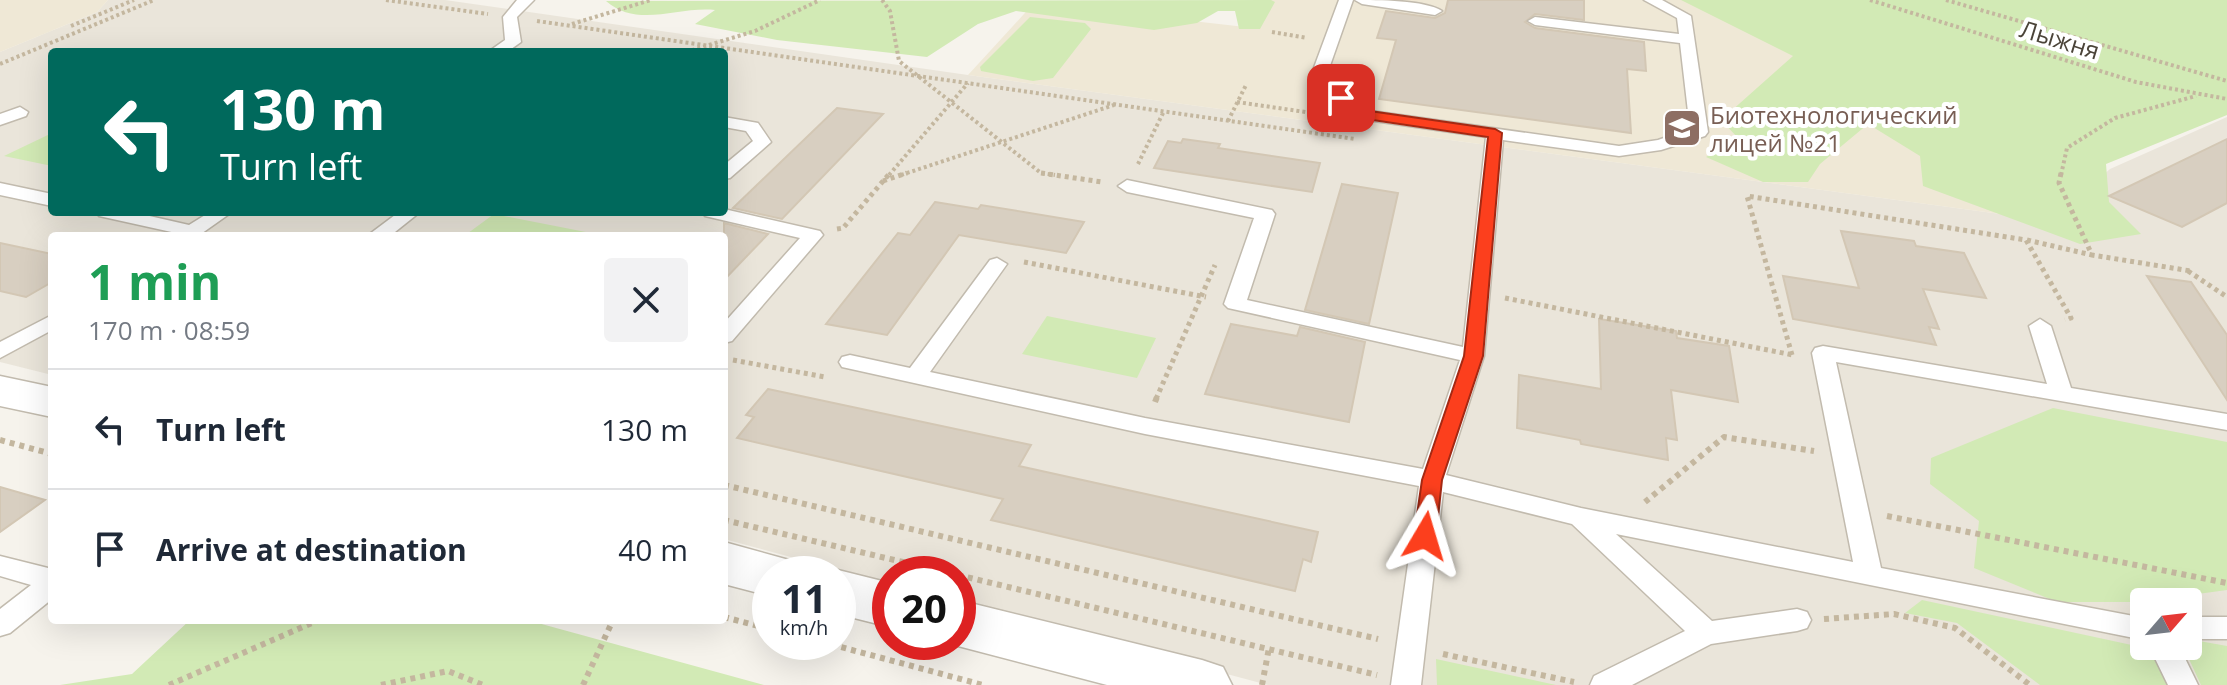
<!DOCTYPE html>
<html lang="en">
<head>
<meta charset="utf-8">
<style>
  :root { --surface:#fff; --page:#f2f2f3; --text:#1f2937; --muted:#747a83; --line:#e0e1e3 }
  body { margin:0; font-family:"Open Sans",sans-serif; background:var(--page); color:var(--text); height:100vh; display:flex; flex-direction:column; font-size:30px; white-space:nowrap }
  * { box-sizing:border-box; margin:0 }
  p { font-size:26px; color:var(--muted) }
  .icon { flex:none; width:44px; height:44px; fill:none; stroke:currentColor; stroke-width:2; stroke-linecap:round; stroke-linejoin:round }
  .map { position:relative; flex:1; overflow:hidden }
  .panel { position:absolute; left:48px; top:232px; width:680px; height:392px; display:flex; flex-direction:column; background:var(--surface); border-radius:8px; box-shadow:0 8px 32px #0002 }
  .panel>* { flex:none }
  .top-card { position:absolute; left:48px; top:48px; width:680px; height:168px; border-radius:8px; box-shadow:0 8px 32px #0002; background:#00695c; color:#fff; overflow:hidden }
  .needle { width:52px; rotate:62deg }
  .fabs { position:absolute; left:2130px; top:588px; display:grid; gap:16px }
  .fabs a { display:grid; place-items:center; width:72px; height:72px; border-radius:8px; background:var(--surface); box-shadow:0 8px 32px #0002; font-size:40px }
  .speed { position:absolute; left:752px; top:556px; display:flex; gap:16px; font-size:40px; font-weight:700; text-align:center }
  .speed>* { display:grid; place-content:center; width:104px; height:104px; border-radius:50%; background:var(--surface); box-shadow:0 8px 32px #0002; line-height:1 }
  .speed small { font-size:20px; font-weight:400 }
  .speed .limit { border:12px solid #d22; background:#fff; color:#111 }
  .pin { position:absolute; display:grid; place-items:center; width:68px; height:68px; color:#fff; margin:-34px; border-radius:16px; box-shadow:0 4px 12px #0006 }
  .me { position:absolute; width:88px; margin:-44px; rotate:7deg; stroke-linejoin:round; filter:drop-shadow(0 0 6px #0008) }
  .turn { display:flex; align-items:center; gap:28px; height:168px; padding:0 40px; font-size:36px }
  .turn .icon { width:104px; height:104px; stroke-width:2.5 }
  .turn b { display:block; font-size:56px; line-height:68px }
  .round { display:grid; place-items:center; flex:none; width:84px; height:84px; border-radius:8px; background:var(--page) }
  .head { display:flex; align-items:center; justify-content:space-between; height:136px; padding:0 40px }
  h1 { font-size:48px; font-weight:700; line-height:60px; color:#1e9e55 }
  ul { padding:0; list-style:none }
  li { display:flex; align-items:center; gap:24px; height:120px; padding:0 40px; border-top:2px solid var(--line) }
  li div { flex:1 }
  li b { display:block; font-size:30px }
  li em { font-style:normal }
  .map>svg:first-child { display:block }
  .residential { fill:#eae5da; fill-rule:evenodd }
  .education { fill:#efe8d6 }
  .green { fill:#d2eab5 }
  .building { fill:#d8cfc1; stroke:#d3c7b4; stroke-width:2 }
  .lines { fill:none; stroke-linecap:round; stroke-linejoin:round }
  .lane-casing { stroke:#c2bbae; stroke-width:3 }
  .street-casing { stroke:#c2bbae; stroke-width:3 }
  .path-far2 { stroke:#c4b79f; stroke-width:4; stroke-dasharray:3 3; stroke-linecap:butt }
  .path-far1 { stroke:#c4b79f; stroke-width:5; stroke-dasharray:4 4; stroke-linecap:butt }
  .path { stroke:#c4b79f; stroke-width:6; stroke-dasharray:5 5; stroke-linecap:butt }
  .lane { fill:#fff; fill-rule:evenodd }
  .street { fill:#fff; fill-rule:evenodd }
  .route { fill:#fc3f1d; stroke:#a42913; stroke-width:2 }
  .labels { text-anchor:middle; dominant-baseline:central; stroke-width:8; stroke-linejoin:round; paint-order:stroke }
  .far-street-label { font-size:24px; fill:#4b4439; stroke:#fff }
  .far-education-label { font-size:24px; fill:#785e54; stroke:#fff; text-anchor:start }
</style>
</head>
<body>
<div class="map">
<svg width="2227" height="685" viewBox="0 0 2227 685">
  <rect width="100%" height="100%" fill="#f6f3ec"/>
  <path class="residential" d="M108,0H445L968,75L2052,221L2110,169L2227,117V685H1268L958,602V574H890V584L724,539V236H52V375L0,362V52L97,12ZM52,52H724V212H52ZM2144,602H2188V646H2144Z"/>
  <path class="education" d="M0,0H108L97,12L0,52Z
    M1268,0H1805L2052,221L968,75L1034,3L1254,28Z"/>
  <path class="green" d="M1271,0L1275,2L1260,29H1239L1235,11H1218L1197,23L1154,30L1016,11L978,24L927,57L777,40L695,24L715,10C678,6 638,29 606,1Z
    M1681,0H2227V115L2106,164L2109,202L2141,234L2080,244L1923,186L1920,156L1868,124L1820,164L1808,182H1763L1706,157L1738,138L1721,120L1793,56Z
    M1030,17L1085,23L1091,29L1053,78L1033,81L981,71L980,67Z
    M52,133V166L4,156Z
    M494,214L596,234L464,236Z
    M1047,316L1156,338L1137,378L1022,354Z
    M2053,408L2227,442V590L2139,602H2057L1974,568L1979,521L1930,484L1931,458Z
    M1922,600L2141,647L2155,656L2168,685H2040L1957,623L1905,613Z
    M190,620H527L764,685H60L132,674Z
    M2188,639L2227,646V685H2201L2183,646H2188Z
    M1436,659L1556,685H1437Z"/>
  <path class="building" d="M1448,0H1584V20L1535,14L1525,22L1535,28L1644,42L1646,71L1627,69L1631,133L1379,99L1396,40L1377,38L1386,11L1435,18L1445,13Z
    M837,108L883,114L782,219L733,208Z
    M1183,139L1220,144L1218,148L1320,163L1312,192L1154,168L1168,141L1181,143Z
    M2227,139V203L2182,227L2109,196Z
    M1342,184L1398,193L1369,324L1305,310Z
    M935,202L978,209L981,205L1084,222L1066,253L959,235L887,335L826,324L898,233L910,235Z
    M724,223L768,234L724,280Z
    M1841,231L1914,241L1916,246L1964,253L1986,298L1923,289L1939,329L1929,327L1936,345L1793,319L1783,276L1859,288Z
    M0,243L52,254V282L26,297L0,291Z
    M2147,276L2191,282L2227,335V400Z
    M1599,319L1676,331L1677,338L1729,346L1738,402L1671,390L1677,440L1666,438L1668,460L1581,444L1580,440L1517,428L1519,375L1601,389Z
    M1231,324L1297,336L1300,327L1365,342L1349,422L1205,394Z
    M768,389L1031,445L1019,466L1318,532L1311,562L1303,559L1295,591L991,520L1003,499L737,438L754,417L746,415Z
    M0,487L45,500L0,532Z"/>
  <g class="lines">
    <defs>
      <path id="lane" d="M517,0H534L517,17L521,42L507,52H488L505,40L503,17Z
        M1339,0H1353L1325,80L1371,111L1619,146L1658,140L1690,129L1680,43L1535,25L1528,21L1535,17L1679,34L1677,18L1644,0H1662L1691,16L1708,132L1705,136L1661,150L1619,156L1503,140L1484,356L1446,475L1581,508L1853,562L1812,353L1815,348L1823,346L2047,384L2029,326L2040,319L2051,326L2071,388L2227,414V430L1836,362L1881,568L2144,618V640L1616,534L1712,621L1797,609L1807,612L1811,620L1807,628L1797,631L1711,644L1632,685H1590L1594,676L1685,631L1572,524L1443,492L1421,685H1391L1419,486L1145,434L842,367L839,362L842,357L850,355L910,368L990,260L997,258L1007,264L930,372L1145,418L1423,469L1460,360L1228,308L1224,304L1254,218L1127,192L1118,186L1127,180L1272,210L1275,214L1247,300L1463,347L1486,137L1360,119L1311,84L1309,81Z
        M1355,0C1378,0 1425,0 1442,11L1435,15L1362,4Z
        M20,107L28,112L26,116L0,125V114Z
        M724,117L758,123L771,142L730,178L724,179V165L753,141L746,131L724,127Z
        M0,183L52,194V206L0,195Z
        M724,209L820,231L823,235L732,341L724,343V323L800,238L705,216L703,212H724Z
        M97,212H132L189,225L210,212H232L198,236H174L176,233L99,216Z
        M399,212H420L390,236H367Z
        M52,315V330L0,358V342Z
        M0,556L52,569V599L10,633L0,636V609L31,585L0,576Z
        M2188,617H2227V639H2188Z
        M2149,646H2179L2198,685H2168Z"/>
      <path id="street" d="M0,376L52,387V417L0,406Z
        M724,542L789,560L797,574H770V596L724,584Z
        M838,570L890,583V627L838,614V574H827Z
        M958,600L1202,660L1223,667L1232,685H1107L958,646L947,642H958Z"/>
    </defs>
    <use href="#lane" class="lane-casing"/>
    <use href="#street" class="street-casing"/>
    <path class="path-far2" d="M386,0L488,14
      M882,0L890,11L899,61L1041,173L1055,175
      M1870,0L2136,82L2227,99
      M1946,0L2227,81
      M537,21L1355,139
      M572,24L651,0
      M71,26L134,0
      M1272,32L1307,38
      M686,52L755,31L820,0
      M0,64L154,0
      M1237,102L1319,114
      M1228,121L1246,85
      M1138,164L1164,111
      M889,175L968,83
      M901,175L1114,105
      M2061,175L2067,148L2115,118L2196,96"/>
    <path class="path-far1" d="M1041,173L1102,182
      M2061,173L2059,183L2092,255L2191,271
      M883,181L907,173
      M837,229L843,228L890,173
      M2027,240L2092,255
      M1024,262L1206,297
      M2188,271L2227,297
      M1505,298L1793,355
      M1792,355L1747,196L2026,240L2071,318L2065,320
      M733,360L825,377
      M1156,399L1215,265"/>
    <path class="path" d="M1155,402L1157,397
      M0,440L52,454
      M724,485L1378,639
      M1645,502L1724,437L1814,451
      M1887,516L2227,583
      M724,520L954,574
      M958,575L1377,675
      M724,617L770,629
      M1824,619L1894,614L1955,628L2030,685
      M822,642L983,685
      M1443,654L1574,682
      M169,685L319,620
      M381,685L448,671L483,685
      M583,685L613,620
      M1262,685L1269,648"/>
    <use href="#lane" class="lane"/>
    <use href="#street" class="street"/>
  </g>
  <path class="route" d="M1337,95H1346L1370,111L1495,129L1502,133L1483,356L1442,480L1436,536L1433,542H1417L1414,536L1422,480L1464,356L1488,137L1366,119L1337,101Z"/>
  <defs>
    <symbol id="school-square" viewBox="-11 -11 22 22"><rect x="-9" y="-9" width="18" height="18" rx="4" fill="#8d6e63" stroke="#fff"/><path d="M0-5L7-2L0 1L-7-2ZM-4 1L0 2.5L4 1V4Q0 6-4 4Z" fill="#fff"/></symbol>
  </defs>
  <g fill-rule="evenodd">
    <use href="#school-square" x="1660" y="106" width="44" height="44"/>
  </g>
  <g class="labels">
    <g class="far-street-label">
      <text transform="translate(2060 39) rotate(17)">Лыжня</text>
    </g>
    <g class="far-education-label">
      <text x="1710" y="114">Биотехнологический<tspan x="1710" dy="28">лицей №21</tspan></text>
    </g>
  </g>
</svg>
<div class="fabs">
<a><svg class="needle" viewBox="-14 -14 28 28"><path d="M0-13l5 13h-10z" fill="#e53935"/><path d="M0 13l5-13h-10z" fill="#747a83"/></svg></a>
</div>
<div class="speed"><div>11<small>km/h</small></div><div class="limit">20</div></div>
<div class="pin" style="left:1341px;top:98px;background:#d93025"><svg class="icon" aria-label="arrive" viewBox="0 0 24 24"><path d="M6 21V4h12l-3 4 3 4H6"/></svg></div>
<svg class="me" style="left:1425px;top:536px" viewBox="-20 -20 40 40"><path d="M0-17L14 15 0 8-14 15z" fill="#fc3f1d" stroke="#fff" stroke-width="4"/></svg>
<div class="top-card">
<div class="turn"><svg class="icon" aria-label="left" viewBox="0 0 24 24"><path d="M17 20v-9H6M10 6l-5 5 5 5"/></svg><div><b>130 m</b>Turn left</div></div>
</div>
<section class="panel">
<div class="head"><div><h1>1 min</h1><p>170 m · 08:59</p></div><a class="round"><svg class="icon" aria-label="close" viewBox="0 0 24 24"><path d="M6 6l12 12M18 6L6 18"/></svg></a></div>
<ul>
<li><svg class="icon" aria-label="left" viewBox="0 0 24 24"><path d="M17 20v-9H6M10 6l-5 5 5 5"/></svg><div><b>Turn left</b></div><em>130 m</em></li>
<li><svg class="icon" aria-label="arrive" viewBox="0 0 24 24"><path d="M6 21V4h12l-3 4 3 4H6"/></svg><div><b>Arrive at destination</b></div><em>40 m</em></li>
</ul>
</section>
</div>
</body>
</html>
